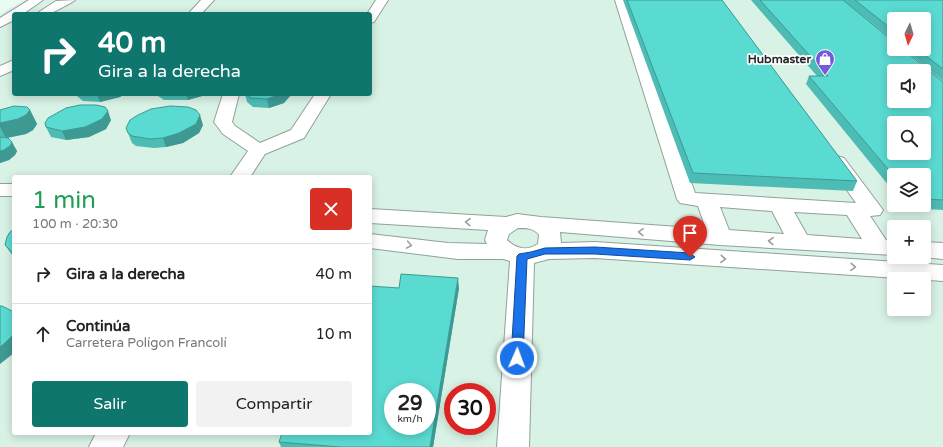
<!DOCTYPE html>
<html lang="es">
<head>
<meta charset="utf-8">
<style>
  :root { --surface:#fff; --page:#f2f2f2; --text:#222; --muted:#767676; --line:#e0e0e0; --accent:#0f766e }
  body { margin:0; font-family:"Varela Round",sans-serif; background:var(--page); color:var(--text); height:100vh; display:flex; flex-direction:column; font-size:15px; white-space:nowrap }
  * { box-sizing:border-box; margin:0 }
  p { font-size:13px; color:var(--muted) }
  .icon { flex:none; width:22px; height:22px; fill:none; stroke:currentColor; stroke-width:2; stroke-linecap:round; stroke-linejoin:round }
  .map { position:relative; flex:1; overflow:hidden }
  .drawer { position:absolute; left:12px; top:175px; width:360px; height:260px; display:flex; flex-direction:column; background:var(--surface); border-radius:4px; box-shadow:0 2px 10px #0003 }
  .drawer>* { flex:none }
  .top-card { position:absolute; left:12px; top:12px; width:360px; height:84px; border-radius:4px; box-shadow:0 2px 10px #0003; background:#0f766e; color:#fff; overflow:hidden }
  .needle { width:26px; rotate:185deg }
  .buttons { position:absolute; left:887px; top:12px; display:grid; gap:8px }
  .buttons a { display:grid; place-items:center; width:44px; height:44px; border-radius:4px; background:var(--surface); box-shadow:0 2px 10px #0003; font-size:20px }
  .speed { position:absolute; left:384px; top:383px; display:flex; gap:8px; font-size:20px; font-weight:700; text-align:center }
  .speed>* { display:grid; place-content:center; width:52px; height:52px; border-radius:50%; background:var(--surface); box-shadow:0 2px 10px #0003; line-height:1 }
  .speed small { font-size:10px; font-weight:400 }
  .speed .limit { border:6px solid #d22; background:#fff; color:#111 }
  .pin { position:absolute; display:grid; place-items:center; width:34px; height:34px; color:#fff; margin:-41px -17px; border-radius:50% 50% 50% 0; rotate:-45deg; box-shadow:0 0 4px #0007 }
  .pin .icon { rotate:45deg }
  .me { position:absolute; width:44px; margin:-22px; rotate:2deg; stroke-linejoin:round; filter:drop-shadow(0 0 3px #0008) }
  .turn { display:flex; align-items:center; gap:14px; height:84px; padding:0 20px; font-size:18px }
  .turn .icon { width:52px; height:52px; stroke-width:2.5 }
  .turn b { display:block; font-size:28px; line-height:34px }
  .round { display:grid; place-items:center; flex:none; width:42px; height:42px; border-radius:4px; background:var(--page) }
  .head { display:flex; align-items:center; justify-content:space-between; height:68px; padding:0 20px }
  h1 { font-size:24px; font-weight:600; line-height:30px; color:#1e9e55 }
  .button { display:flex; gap:8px; margin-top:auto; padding:8px 20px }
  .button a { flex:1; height:46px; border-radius:4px; background:var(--accent); color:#fff; font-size:16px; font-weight:600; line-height:46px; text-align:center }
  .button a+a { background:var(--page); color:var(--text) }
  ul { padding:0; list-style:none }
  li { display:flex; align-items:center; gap:12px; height:60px; padding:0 20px; border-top:1px solid var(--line) }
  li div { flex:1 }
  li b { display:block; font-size:15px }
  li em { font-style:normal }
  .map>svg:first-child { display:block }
  .built { fill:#d8f2e5; fill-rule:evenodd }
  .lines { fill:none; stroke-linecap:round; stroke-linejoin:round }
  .minor-casing { stroke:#91a199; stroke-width:2 }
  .minor { fill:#fff; fill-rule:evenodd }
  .wall { fill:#4dbcb5 }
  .shaded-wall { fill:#3f9993 }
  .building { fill:#5adbd2; stroke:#3f9993; fill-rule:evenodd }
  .oneway { stroke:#9b9e9d }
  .route { fill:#1a73e8; stroke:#114b97 }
  .labels { text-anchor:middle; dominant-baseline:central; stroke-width:3.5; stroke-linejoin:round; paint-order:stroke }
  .far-poi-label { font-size:12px; font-weight:bold; fill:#212825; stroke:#fff; text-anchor:end }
</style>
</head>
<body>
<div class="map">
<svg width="943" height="447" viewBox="0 0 943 447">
  <rect width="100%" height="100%" fill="#e9fbf2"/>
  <path class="built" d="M24,0H943V447H0V14ZM14,14H370V94H14ZM894,19H924V49H894ZM894,71H924V101H894ZM894,123H924V153H894ZM894,175H924V205H894ZM14,177H370V433H14ZM894,227H924V257H894ZM894,279H924V309H894ZM393,392H427V426H393ZM453,392H487V426H453Z"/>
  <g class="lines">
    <defs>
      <path id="minor" d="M29,0H43L23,14H14V20L0,27V18Z
        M75,0C73,2 52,13 49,14C45,15 40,14 36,14L56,1Z
        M201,0H214L201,14H188Z
        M376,0H388L374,22L370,23V14H367Z
        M615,0H627L695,193L856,203L827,162L830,158L837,156L844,158L883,210L880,215L870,216L886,240L894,241V255L720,245L560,232L561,243L595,242L943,265V281L595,258L549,259L534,263L529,447H497L510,261L503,259H458L370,248V234L448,243L487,244L485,240L488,230L370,223V209L506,217L517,214L541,217L706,229L698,206L680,203L677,199ZM720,207L772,211L784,234L729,230ZM794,212L847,215L862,239L807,235ZM518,228C526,228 534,228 539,235L538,244C527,251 516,249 507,240L509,234Z
        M14,60V70L0,76V66Z
        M223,94H239L232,122L235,126L260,143L291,130L315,94H331L304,138L265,154L250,177H230L248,151L223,134L214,122Z
        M0,184H14V196H0Z
        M924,242L943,243V259L922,257H924Z
        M96,433H130L123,447H89Z"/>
    </defs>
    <use href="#minor" class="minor-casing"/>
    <use href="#minor" class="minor"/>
  </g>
  <path class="wall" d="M623,0H722L857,181L853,191L690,183Z
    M751,0H843L943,82V210L907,208L905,205H924V175H894V192L806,84L809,76H817Z
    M843,0H943V81L904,49H924L894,19V41Z
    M76,94H124L120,97L100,102L83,101L77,96Z
    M155,94H209L188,100H164Z
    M245,94H290V96L284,103L269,108L253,107L247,102Z
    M0,110H30L37,124L33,130L26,134L7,138L17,151L15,155L9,160L0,163V137H1H0Z
    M111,120L106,129L89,137L66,140L51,137L46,127Z
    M203,125L199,133L183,143L166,147L154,148L136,146L132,143L126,128Z
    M14,229V258L12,255L5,245Z
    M399,288H459L433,447H281L279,442Z"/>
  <path class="shaded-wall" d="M97,94H124L120,97L100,102Z
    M186,94H209L188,100Z
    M282,94H290V96L284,103L269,108L267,99Z
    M30,110L37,124L33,130L26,134L6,138L0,127V123Z
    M108,111L111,120L106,129L89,137L66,140L62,131Z
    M200,115L203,125L199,133L183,143L166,147L163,138Z
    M12,142L17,151L15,155L9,160L0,163V151Z
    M458,278L459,288L433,447H430Z
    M14,330V353L0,364V347Z"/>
  <path class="building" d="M627,0H722L857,181L693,173Z
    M760,0H843L894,42V49H903L943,82V200L924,199V175H894V176L809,76H828ZM894,71H924V101H894ZM894,123H924V153H894Z
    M855,0H943V69L917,49H924V19H894V31Z
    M246,94H282L267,99L251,98Z
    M80,105H96L105,107L108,111L102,119L85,127L62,131L46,127L45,123L48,118L66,108Z
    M14,106L27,107L30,110L26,115L18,119L0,123V110Z
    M170,106L188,107L196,110L200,115L196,124L179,133L163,138L150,139L132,136L128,133L126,128L130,120L138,115L151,109Z
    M0,137L8,138L12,142L10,146L4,150L0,151Z
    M14,229V253L12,252L5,245L7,237L10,232Z
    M401,274L458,278L430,447H341L279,442L282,433H370V286L399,288ZM393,392H427V426H393Z
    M0,306H2L14,312V330L12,336L5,343L0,347Z"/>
  <defs><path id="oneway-chevron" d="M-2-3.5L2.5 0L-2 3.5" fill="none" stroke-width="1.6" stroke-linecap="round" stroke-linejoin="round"/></defs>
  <g class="oneway">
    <use href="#oneway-chevron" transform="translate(468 222) rotate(-177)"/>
    <use href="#oneway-chevron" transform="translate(641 232) rotate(-176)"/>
    <use href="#oneway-chevron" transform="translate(771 241) rotate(-177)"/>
    <use href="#oneway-chevron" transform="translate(409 245) rotate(10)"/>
    <use href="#oneway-chevron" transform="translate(723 259) rotate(4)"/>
    <use href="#oneway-chevron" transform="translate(853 267) rotate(4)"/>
  </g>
  <path class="route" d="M595,247L690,253L695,257L690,260L595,254H545L527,259L523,358L521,361L517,363L513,361L511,358L517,256L519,254L531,252L545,248Z"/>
  <defs>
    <symbol id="shop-pin" viewBox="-11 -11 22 30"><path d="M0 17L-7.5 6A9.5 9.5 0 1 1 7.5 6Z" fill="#755cd6" stroke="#fff"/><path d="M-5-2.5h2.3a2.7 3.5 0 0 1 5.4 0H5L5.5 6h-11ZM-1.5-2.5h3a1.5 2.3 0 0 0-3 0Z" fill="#fff"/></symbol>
  </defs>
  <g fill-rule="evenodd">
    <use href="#shop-pin" x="814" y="48" width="22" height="30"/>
  </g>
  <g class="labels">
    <g class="far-poi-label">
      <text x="811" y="59">Hubmaster</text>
    </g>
  </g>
</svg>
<div class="buttons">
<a><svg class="needle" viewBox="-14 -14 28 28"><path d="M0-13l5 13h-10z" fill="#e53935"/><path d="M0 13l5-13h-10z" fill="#767676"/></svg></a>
<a><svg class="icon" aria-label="sound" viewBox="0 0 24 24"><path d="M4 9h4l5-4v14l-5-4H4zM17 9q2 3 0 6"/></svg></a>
<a><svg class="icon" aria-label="search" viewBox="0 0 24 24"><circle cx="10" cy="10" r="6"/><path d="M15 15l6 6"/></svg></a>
<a><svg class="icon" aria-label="layers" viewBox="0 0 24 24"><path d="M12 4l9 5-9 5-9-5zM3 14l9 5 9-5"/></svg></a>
<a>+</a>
<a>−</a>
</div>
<div class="speed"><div>29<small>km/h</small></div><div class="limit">30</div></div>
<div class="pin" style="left:690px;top:257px;background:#d93025"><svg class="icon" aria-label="arrive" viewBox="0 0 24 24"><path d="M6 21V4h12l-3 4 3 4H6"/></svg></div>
<svg class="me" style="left:517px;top:358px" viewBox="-20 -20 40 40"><circle r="17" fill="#1a73e8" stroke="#fff" stroke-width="3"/><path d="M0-11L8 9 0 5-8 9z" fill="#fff"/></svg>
<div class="top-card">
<div class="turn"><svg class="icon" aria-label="right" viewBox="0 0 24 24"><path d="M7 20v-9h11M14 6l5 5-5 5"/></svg><div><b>40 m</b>Gira a la derecha</div></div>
</div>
<section class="drawer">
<div class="head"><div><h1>1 min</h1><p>100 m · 20:30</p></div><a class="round" style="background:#d93025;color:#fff"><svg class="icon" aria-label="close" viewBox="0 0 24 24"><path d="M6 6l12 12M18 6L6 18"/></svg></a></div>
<ul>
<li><svg class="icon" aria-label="right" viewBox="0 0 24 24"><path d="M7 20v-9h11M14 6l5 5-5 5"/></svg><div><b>Gira a la derecha</b></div><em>40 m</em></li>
<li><svg class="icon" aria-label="ahead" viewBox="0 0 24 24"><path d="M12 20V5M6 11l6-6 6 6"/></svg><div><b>Continúa</b><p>Carretera Polígon Francolí</p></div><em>10 m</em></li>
</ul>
<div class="button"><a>Salir</a><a>Compartir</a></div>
</section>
</div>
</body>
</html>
